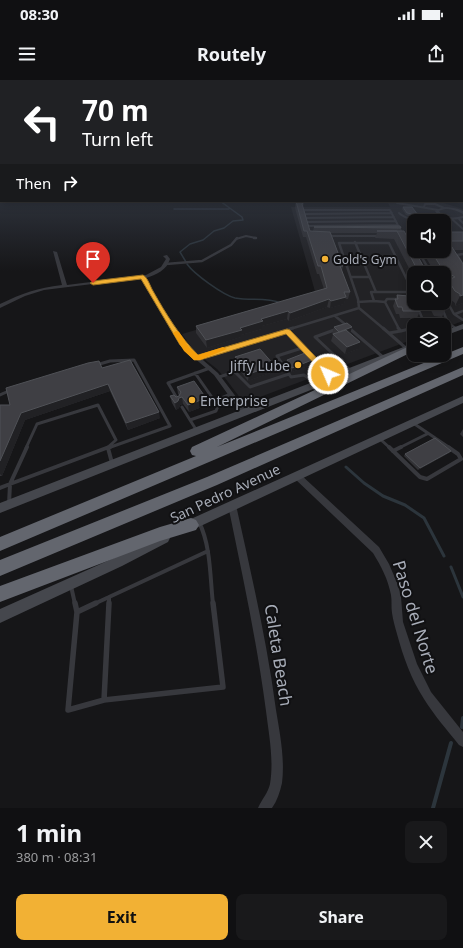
<!DOCTYPE html>
<html lang="en">
<head>
<meta charset="utf-8">
<style>
  :root { --surface:#101012; --page:#19191b; --text:#f1f3f6; --muted:#9c9d9f; --line:#303032; --accent:#f2b134 }
  body { margin:0; font-family:"Noto Sans",sans-serif; background:var(--page); color:var(--text); height:100vh; display:flex; flex-direction:column; font-size:15px; white-space:nowrap }
  * { box-sizing:border-box; margin:0 }
  p { font-size:13px; color:var(--muted) }
  .icon { flex:none; width:22px; height:22px; fill:none; stroke:currentColor; stroke-width:2; stroke-linecap:round; stroke-linejoin:round }
  .map { position:relative; height:728px; overflow:hidden }
  .details { display:flex; flex-direction:column; background:var(--surface); flex:1 }
  .details>* { flex:none }
  .banner { position:absolute; left:0px; top:0px; width:463px; height:122px; box-shadow:0 2px 10px #0003,0 0 0 1px var(--line); background:#202124; color:#fff; overflow:hidden }
  .buttons { position:absolute; left:407px; top:134px; display:grid; gap:8px }
  .buttons a { display:grid; place-items:center; width:44px; height:44px; border-radius:8px; background:var(--surface); box-shadow:0 2px 10px #0003,0 0 0 1px var(--line); font-size:20px }
  .pin { position:absolute; display:grid; place-items:center; width:34px; height:34px; color:#fff; margin:-41px -17px; border-radius:50% 50% 50% 0; rotate:-45deg; box-shadow:0 0 4px #0007 }
  .pin .icon { rotate:45deg }
  .me { position:absolute; width:44px; margin:-22px; rotate:315deg; stroke-linejoin:round; filter:drop-shadow(0 0 3px #0008) }
  .turn { display:flex; align-items:center; gap:14px; height:84px; padding:0 16px; font-size:18px }
  .turn .icon { width:52px; height:52px; stroke-width:2.5 }
  .turn b { display:block; font-size:28px; line-height:34px }
  .then { display:flex; align-items:center; height:38px; padding:0 16px; background:#0003; gap:8px; font-size:15px }
  .round { display:grid; place-items:center; flex:none; width:42px; height:42px; border-radius:8px; background:var(--page) }
  .overview { display:flex; align-items:center; justify-content:space-between; height:68px; padding:0 16px }
  h1 { font-size:24px; font-weight:700; line-height:30px }
  .button { display:flex; gap:8px; margin-top:auto; padding:8px 16px }
  .button a { flex:1; height:46px; border-radius:8px; background:var(--accent); color:#111; font-size:16px; font-weight:700; line-height:46px; text-align:center }
  .button a+a { background:var(--page); color:var(--text) }
  .status { display:flex; justify-content:space-between; align-items:center; height:28px; padding:0 20px; background:var(--surface); direction:ltr }
  .status svg { height:11px; fill:currentColor }
  header { display:flex; justify-content:space-between; align-items:center; height:52px; padding:0 16px; background:var(--surface); font-size:18px; font-weight:700 }
  .map>svg:first-child { display:block }
  .built { fill:#222225; fill-rule:evenodd }
  .lines { fill:none; stroke-linecap:round; stroke-linejoin:round }
  .stream-far2 { stroke:#2c353c; stroke-width:1.5 }
  .stream-far1 { stroke:#2c353c; stroke-width:3 }
  .stream { stroke:#2c353c; stroke-width:4 }
  .lane-far4 { stroke:#37383d; stroke-width:2 }
  .lane-far3 { stroke:#37383d; stroke-width:2.5 }
  .lane-far2 { stroke:#37383d; stroke-width:3 }
  .lane-far1 { stroke:#37383d; stroke-width:4 }
  .lane { stroke:#37383d; stroke-width:5.5 }
  .street { fill:#37383d; fill-rule:evenodd }
  .secondary { fill:#45474d; fill-rule:evenodd }
  .highway { fill:#63666e; fill-rule:evenodd }
  .wall { fill:#323236 }
  .shaded-wall { fill:#212124 }
  .building { fill:#3f3f44; stroke:#4f5156 }
  .route { fill:#f2b134; stroke:#9d7322 }
  .slow { fill:#f59e0b }
  .poi-dot { fill:#f2b134; stroke:#111113; stroke-width:1.5 }
  .labels { text-anchor:middle; dominant-baseline:central; stroke-width:4; stroke-linejoin:round; paint-order:stroke }
  .far-poi-label { font-size:12px; fill:#a8adb8; stroke:#111113; text-anchor:start }
  .poi-label { font-size:14px; fill:#a8adb8; stroke:#111113; text-anchor:end }
  .street-label { font-size:14px; fill:#a8adb8; stroke:#111113 }
  .near-street-label { font-size:17px; fill:#a8adb8; stroke:#111113 }
</style>
</head>
<body>
<div class="status"><b>08:30</b><svg viewBox="0 0 49 12"><path d="M0 12V9h3v3zM5 12V6h3v6zM10 12V3h3v9zM15 12V0h3v12zM26 1h20v11H26zM47 4h2v5h-2z"/></svg></div>
<header><svg class="icon" aria-label="menu" viewBox="0 0 24 24"><path d="M4 6h16M4 12h16M4 18h16"/></svg>Routely<svg class="icon" aria-label="share" viewBox="0 0 24 24"><path d="M12 15V3M7 8l5-5 5 5M5 13v7h14v-7"/></svg></header>
<div class="map">
<svg width="463" height="728" viewBox="0 0 463 728">
  <rect width="100%" height="100%" fill="#161618"/>
  <path class="built" d="M387,121H437L463,129V241L444,248V245H414V259L244,323L225,298L217,289L194,271L182,254L316,215L291,127H390ZM414,141H444V171H414ZM414,193H444V223H414Z"/>
  <g class="lines">
    <path class="stream-far2" d="M174,129H229
      M186,182L180,172L190,164L203,160L214,151L224,148L233,141L243,140L242,137L220,121
      M187,184C194,194 223,215 235,218C251,221 266,217 281,223"/>
    <path class="stream-far1" d="M346,387L364,403L383,416L405,425L424,438L444,476
      M451,487L463,517"/>
    <path class="stream" d="M462,647L463,638
      M433,728L451,663"/>
    <path class="lane-far4" d="M397,123L438,130
      M424,127L425,124H435L444,128
      M304,133V130H390L403,155
      M399,133C407,140 415,140 425,139L427,137L440,135
      M305,134L392,133
      M306,138L394,137
      M452,139L463,149
      M459,139L463,143
      M443,141L448,138
      M307,142L396,141
      M308,146L398,145
      M327,156H381
      M236,159L246,156L256,158
      M411,159L410,157L414,156"/>
    <path class="lane-far3" d="M254,158H256
      M410,158L414,163
      M355,162L376,212
      M418,171L431,193
      M463,174L457,175L463,185
      M166,184L202,181L231,165L237,158
      M351,197H370
      M444,216L454,234L463,240
      M358,222L374,221
      M385,222L387,219H399
      M416,223L425,245
      M440,223L448,243L457,249
      M359,228L358,219L339,163H389L413,212H371L374,221L385,222L399,249
      M455,234L463,231
      M335,236L351,249
      M290,249L359,228L384,249
      M408,249L414,248"/>
    <path class="lane-far2" d="M349,248L384,278
      M383,248L407,269
      M398,248L401,251L413,248
      M337,249L315,257L351,291
      M287,251L332,298
      M389,253L401,251
      M302,268L277,276L291,297L304,295L317,304
      M197,278L293,248
      M96,285L110,281L134,280L170,346L108,368
      M195,293L218,326L216,331L190,340L197,351
      M219,297L235,292L250,307L289,294
      M0,315L11,310
      M178,320L168,303L210,288
      M214,321L231,314
      M182,327L190,340
      M413,343L450,368
      M380,359L390,368
      M26,368L37,344L98,325L116,360L107,368
      M399,368L427,354"/>
    <path class="lane-far1" d="M110,367L108,368L112,383
      M389,367L420,397L427,399L461,379L458,374L448,367
      M393,371L401,367
      M10,404L27,367
      M10,404L109,367
      M0,408L10,404
      M9,424L10,404
      M199,442C211,466 210,498 213,524
      M71,506L75,524
      M94,524L208,471
      M109,524V517"/>
    <path class="lane" d="M75,523L77,532L68,630L104,620L223,607L213,523
      M77,532L96,523
      M104,620L109,523"/>
    <path class="street" d="M0,98H1V100H0Z
      M462,118H463V121H462Z
      M443,127C450,127 457,128 463,131V134C455,130 448,127 439,131C445,139 454,138 463,136V138C453,141 441,141 435,131Z
      M53,171L57,172L67,205L146,195L161,187L166,179L163,176L167,175L170,179C167,190 156,195 146,198L152,211L189,268L218,293L246,330L247,332L246,334H242L214,295L185,270L148,211L141,198L44,210L25,216L0,228V224C23,213 37,208 62,205Z
      M297,393L300,394L379,467L389,484L398,505L401,517L403,542L417,584L431,612L463,652V667L459,665C447,650 434,635 424,619C411,599 403,576 397,554C395,547 393,540 392,533C391,527 392,521 391,515C388,499 381,486 373,473L294,398L293,396L294,394Z
      M232,422L235,423L236,425C251,493 267,561 276,630C280,654 285,679 282,703C280,712 277,721 272,728H258C262,719 268,713 270,704C274,680 269,655 266,631C257,562 242,493 228,425L229,423Z"/>
    <path class="secondary" d="M463,244V249L444,256V251Z
      M414,263V269L0,433V423Z
      M463,316V323L190,451L186,452L182,451L180,447L182,443Z
      M164,452L168,454L170,458L168,462L122,486L0,543V529L114,478Z"/>
    <path class="highway" d="M414,264V271L217,367L463,267V274L0,471V457L196,376L192,375L190,371L192,367Z
      M463,287V295L217,405L0,496V480L207,397Z
      M191,438L196,440L199,445L196,450L160,461L0,522V506L160,447Z"/>
  </g>
  <path class="wall" d="M296,121H304L303,127L310,151H313L314,147L401,148L400,151L427,193H414V198L394,159L375,158L377,153H331L343,186L342,191L350,212L348,219H345L344,224L330,228L327,227L289,241L287,239L262,246V249L241,255V257L207,268L196,253V246L324,209L319,194H317L306,157H303L295,128Z
    M403,127L418,135L417,137H412L406,135L402,129Z
    M444,152H463V170H453L463,184V223L455,226V223L451,220L444,209L447,204L444,202V193H435L422,171H444Z
    M397,215L411,221L420,231L417,238H400L399,234H396L393,226Z
    M427,223H443L446,228L442,237L434,236Z
    M334,247H352L350,253L358,269L345,274L331,261L333,255L332,254Z
    M235,277L274,285L273,292L248,301L235,284Z
    M287,280H312L311,285L292,292L286,285Z
    M102,288L160,338L128,350L110,311L25,340L2,396H0V325H10Z
    M177,307L207,325L189,332L183,324L180,325L179,328L176,330L172,323L170,316H179V315L178,314Z
    M463,349V357L460,354Z
    M451,371L449,373L418,390L404,376L405,374Z"/>
  <path class="shaded-wall" d="M414,121H426L413,123Z
    M463,215V223L455,226L460,216Z
    M346,217L344,224L330,228L331,221Z
    M329,219L327,227L289,241L290,233Z
    M288,231L287,239L262,246V249L241,255V257L207,268L206,260L240,248L261,239Z
    M352,247L350,254L337,259L339,252Z
    M360,262L358,269L345,274L347,267Z
    M312,280L311,285L292,292V288Z
    M274,285L273,292L248,301L249,294Z
    M108,304L110,311L25,340L2,396L0,394V381L21,333Z
    M182,317L183,324L180,325L179,328L176,330L175,323L179,318Z
    M206,318L207,325L189,332L188,325Z
    M159,332L160,338L128,350L126,343Z
    M451,371L449,373L418,390L420,388Z"/>
  <path class="building" d="M296,121H304L302,124L310,151L330,152L343,186H340L350,212H344L346,217L331,221L329,219L290,233L288,231L261,239L263,241L240,248L242,250L206,260L196,246L327,208L321,186H318L307,151H304Z
    M403,127H412L418,135L412,134L407,133Z
    M400,146L401,148L314,147Z
    M377,151H404L414,169V171H415L427,193H419L397,151Z
    M444,152H463V161H448L463,184V215L460,216V214L455,211L448,200L455,197L443,190L431,171H444Z
    M397,215L409,216L411,221L414,222V223H417L420,231H403L402,227H398L395,219H398Z
    M434,223H443L446,228H437Z
    M347,243L352,247L339,252L334,247Z
    M346,250L360,262L347,267L333,254Z
    M260,269L274,285L249,294L235,277Z
    M305,273L312,280L292,288L287,280Z
    M130,280L159,332L126,343L108,304L21,333L0,381V325H10L6,308L88,283L99,281L102,288Z
    M194,301L206,318L188,325L182,317L179,318L178,321L175,323L170,316L174,315L176,317L179,316L181,312L177,307Z
    M435,358L451,371L420,388L405,374Z"/>
  <linearGradient id="sky" x2="0" y2="1"><stop stop-color="#0c0c0d"/><stop offset="0.47" stop-color="#363c48"/><stop offset="1" stop-color="#363c48" stop-opacity="0"/></linearGradient>
  <rect width="463" height="191" fill="url(#sky)"/>
  <path class="route" d="M143,195C148,198 150,206 153,211C166,234 180,257 198,275L287,249L290,250L332,294L331,295H325L286,254L200,280H194L180,265L141,199L93,205L90,203L93,201Z"/>
  <path class="slow" d="M176,251L179,252L189,267L198,275L223,267L227,269L200,280H194L184,271L173,253Z"/>
  <g class="poi-dot">
    <circle cx="325" cy="179" r="4"/>
    <circle cx="298" cy="285" r="4"/>
    <circle cx="192" cy="320" r="4"/>
  </g>
  <g class="labels">
    <g class="far-poi-label">
      <text x="333" y="179">Gold's Gym</text>
    </g>
    <g class="poi-label">
      <text x="290" y="285">Jiffy Lube</text>
      <text x="200" y="320" text-anchor="start">Enterprise</text>
    </g>
    <g class="street-label">
      <text transform="translate(225 413) rotate(-25)">San Pedro Avenue</text>
    </g>
    <g class="near-street-label">
      <text transform="translate(416 537) rotate(73)">Paso del Norte</text>
      <text transform="translate(279 575) rotate(81)">Caleta Beach</text>
    </g>
  </g>
</svg>
<div class="buttons">
<a><svg class="icon" aria-label="sound" viewBox="0 0 24 24"><path d="M4 9h4l5-4v14l-5-4H4zM17 9q2 3 0 6"/></svg></a>
<a><svg class="icon" aria-label="search" viewBox="0 0 24 24"><circle cx="10" cy="10" r="6"/><path d="M15 15l6 6"/></svg></a>
<a><svg class="icon" aria-label="layers" viewBox="0 0 24 24"><path d="M12 4l9 5-9 5-9-5zM3 14l9 5 9-5"/></svg></a>
</div>
<div class="pin" style="left:93px;top:203px;background:#d93025"><svg class="icon" aria-label="arrive" viewBox="0 0 24 24"><path d="M6 21V4h12l-3 4 3 4H6"/></svg></div>
<svg class="me" style="left:328px;top:294px" viewBox="-20 -20 40 40"><circle r="17" fill="#f2b134" stroke="#fff" stroke-width="3"/><path d="M0-11L8 9 0 5-8 9z" fill="#fff"/></svg>
<div class="banner">
<div class="turn"><svg class="icon" aria-label="left" viewBox="0 0 24 24"><path d="M17 20v-9H6M10 6l-5 5 5 5"/></svg><div><b>70 m</b>Turn left</div></div>
<div class="then">Then<svg class="icon" aria-label="right" viewBox="0 0 24 24"><path d="M7 20v-9h11M14 6l5 5-5 5"/></svg></div>
</div>
</div>
<section class="details">
<div class="overview"><div><h1>1 min</h1><p>380 m · 08:31</p></div><a class="round"><svg class="icon" aria-label="close" viewBox="0 0 24 24"><path d="M6 6l12 12M18 6L6 18"/></svg></a></div>
<div class="button"><a>Exit</a><a>Share</a></div>
</section>
</body>
</html>
